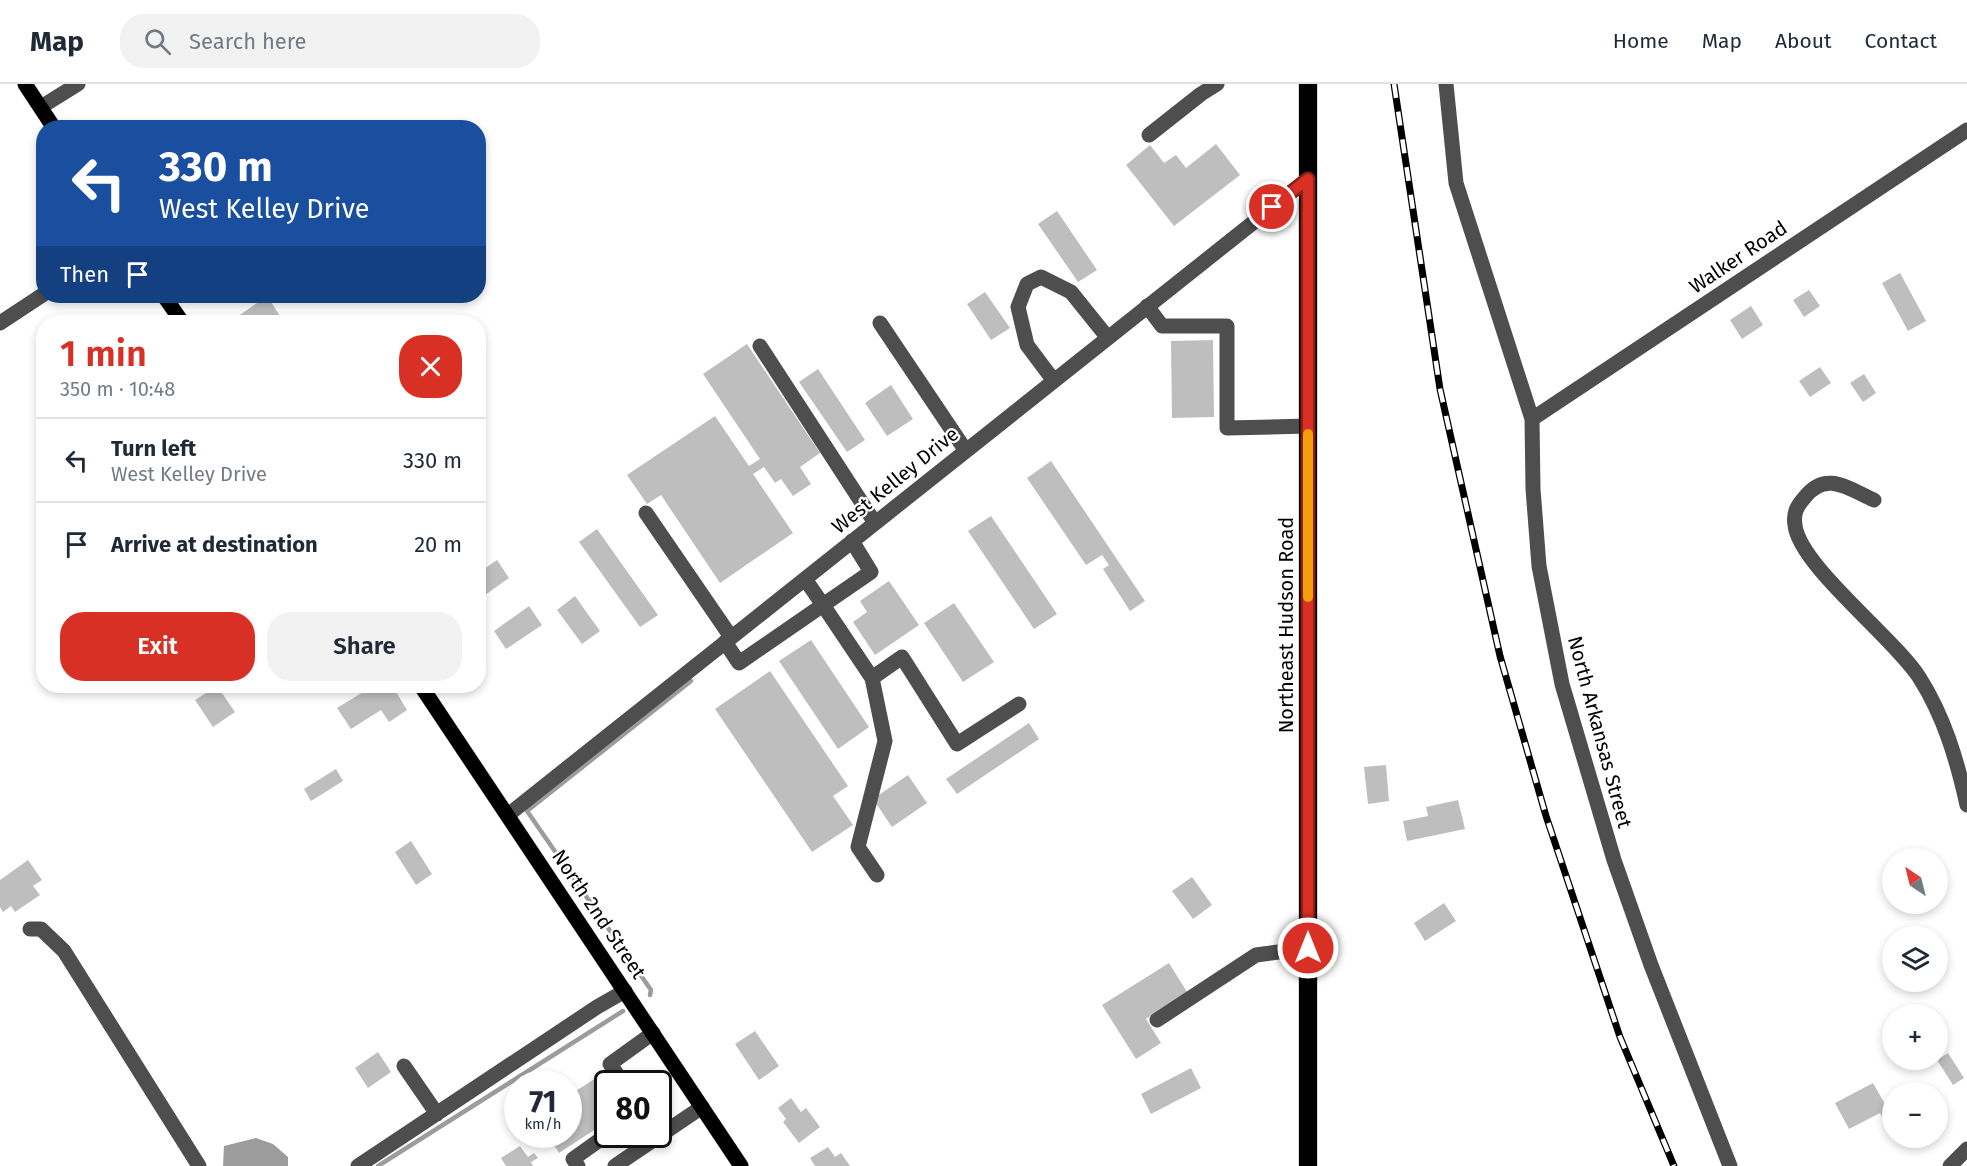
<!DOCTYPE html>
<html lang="en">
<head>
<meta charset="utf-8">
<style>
  :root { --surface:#fff; --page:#f2f2f3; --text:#1f2937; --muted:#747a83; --line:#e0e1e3; --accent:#d93025 }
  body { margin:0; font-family:"Fira Sans",sans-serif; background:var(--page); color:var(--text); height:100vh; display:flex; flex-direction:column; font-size:22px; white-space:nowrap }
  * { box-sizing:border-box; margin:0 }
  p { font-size:20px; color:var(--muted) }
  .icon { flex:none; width:33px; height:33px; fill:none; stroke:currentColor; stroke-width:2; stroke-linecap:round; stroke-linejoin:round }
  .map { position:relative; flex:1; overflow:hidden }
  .sheet { position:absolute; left:36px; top:231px; width:450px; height:378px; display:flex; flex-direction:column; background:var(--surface); border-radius:24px; box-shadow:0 3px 9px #0003 }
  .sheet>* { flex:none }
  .guide { position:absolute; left:36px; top:36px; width:450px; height:183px; border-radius:24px; box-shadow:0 3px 9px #0003; background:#1a4fa0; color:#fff; overflow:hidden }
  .needle { width:39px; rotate:325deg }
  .buttons { position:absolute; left:1882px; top:764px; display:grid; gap:12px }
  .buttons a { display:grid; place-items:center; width:66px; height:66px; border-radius:50%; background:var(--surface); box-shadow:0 3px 9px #0003; font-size:30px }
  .speed { position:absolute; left:504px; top:986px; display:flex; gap:12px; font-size:30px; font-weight:700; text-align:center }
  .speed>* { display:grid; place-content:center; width:78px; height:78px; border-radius:50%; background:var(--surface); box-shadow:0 3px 9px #0003; line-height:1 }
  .speed small { font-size:15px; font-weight:400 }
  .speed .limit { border:3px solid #111; border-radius:9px; background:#fff; color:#111 }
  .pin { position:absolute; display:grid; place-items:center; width:51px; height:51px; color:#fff; margin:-26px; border:3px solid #fff; border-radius:50%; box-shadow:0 2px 6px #0007 }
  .me { position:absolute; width:66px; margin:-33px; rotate:0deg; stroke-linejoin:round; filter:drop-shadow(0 0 4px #0008) }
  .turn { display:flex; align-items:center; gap:21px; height:126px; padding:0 24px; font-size:27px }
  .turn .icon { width:78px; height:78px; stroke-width:2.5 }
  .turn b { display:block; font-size:42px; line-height:51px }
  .then { display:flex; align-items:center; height:57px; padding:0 24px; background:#0003; gap:12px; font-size:22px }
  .round { display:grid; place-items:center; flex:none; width:63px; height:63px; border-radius:24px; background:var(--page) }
  .overview { display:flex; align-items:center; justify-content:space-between; height:102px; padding:0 24px }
  h1 { font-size:36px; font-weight:600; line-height:45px; color:var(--accent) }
  .button { display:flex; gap:12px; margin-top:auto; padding:12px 24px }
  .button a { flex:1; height:69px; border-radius:24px; background:var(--accent); color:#fff; font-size:24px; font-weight:600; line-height:69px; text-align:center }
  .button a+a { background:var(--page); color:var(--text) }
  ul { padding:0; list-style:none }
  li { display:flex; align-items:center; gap:18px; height:84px; padding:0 24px; border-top:2px solid var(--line) }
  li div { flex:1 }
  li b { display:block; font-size:22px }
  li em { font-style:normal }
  header { display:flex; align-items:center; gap:36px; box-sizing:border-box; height:84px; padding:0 30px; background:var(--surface); border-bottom:2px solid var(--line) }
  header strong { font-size:28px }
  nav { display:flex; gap:33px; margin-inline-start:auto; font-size:21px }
  .search { width:420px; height:54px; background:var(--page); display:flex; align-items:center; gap:15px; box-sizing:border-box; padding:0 21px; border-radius:24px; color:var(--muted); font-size:22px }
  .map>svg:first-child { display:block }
  .water { fill:#9c9c9c }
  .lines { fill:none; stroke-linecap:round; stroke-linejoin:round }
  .stream { stroke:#9c9c9c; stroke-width:4.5 }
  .building { fill:#bebebe }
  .major-casing { stroke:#dbdbdb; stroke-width:16 }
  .highway-casing { stroke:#dbdbdb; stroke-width:20 }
  .minor { stroke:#4e4e4e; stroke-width:15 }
  .major { stroke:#000; stroke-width:15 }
  .highway { stroke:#000; stroke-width:18 }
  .rail-casing { stroke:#000; stroke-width:7 }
  .rail { stroke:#fff; stroke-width:4.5; stroke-dasharray:14; stroke-linecap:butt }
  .route-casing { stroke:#8d1f18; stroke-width:15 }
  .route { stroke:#d93025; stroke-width:10 }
  .slow { stroke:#f59e0b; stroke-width:10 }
  .labels { text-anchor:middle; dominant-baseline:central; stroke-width:4.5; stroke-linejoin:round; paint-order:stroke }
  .street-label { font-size:20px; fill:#000; stroke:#fff }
</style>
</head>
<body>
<header>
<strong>Map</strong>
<div class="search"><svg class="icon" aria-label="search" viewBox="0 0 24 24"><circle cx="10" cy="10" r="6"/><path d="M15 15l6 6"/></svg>Search here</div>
<nav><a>Home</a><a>Map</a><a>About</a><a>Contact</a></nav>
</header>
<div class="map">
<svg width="1967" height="1082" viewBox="0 0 1967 1082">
  <rect width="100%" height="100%" fill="#fff"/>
  <path class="water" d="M256,1054L273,1060L288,1073V1082H223L224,1062Z"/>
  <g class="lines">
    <path class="stream" d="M650,911L651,906L527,727L691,597
      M378,1082L623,927"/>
  </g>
  <path class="building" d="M1216,60L1240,91L1174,142L1126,81L1150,61L1164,79L1176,71L1186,84Z
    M1057,127L1097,186L1078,198L1038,140Z
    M1900,189L1926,237L1908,247L1882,199Z
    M1809,206L1820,222L1804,233L1793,216Z
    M985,208L1010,244L991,256L967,220Z
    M267,212L282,235L277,238H233L231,237Z
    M1751,222L1763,241L1742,255L1730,236Z
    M1213,256L1214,333L1172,334L1171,257Z
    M747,260L820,369L800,383L811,400L793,412L781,395L775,399L764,383L753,390L793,449L720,499L661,411L647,420L627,391L715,332L749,382L760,375L703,290Z
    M1820,283L1831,299L1810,313L1799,297Z
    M818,285L865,356L847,368L799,298Z
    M1864,290L1876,309L1863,318L1850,299Z
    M891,301L913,335L887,352L865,319Z
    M1051,377L1145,517L1130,527L1103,485L1109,481L1102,471L1086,481L1027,394Z
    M991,432L1057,530L1034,545L968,447Z
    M597,445L658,531L640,543L579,458Z
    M497,476L509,494L478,516V489Z
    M889,497L919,541L875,571L853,538L867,528L860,517Z
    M575,512L600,547L582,560L557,526Z
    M954,519L994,578L963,598L924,539Z
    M529,522L542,541L506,565L494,547Z
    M811,556L869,643L838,665L779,577Z
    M770,587L848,702L833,712L853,741L812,768L715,625Z
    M217,602L235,628L213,643L195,616Z
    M373,602H382L386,607L393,603L407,626L389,638L381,626L351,645L337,624Z
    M1029,639L1039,655L957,710L946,695Z
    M1386,681L1389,717L1368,720L1364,683Z
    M336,685L343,697L311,717L304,705Z
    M908,691L927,719L892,743L873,715Z
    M1458,716L1465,745L1407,757L1403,737L1428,732L1426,723Z
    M411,757L432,790L416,801L395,768Z
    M28,776L42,796L33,802L40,811L15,828L11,822L3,828L0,823V796Z
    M1192,793L1212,821L1193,835L1172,807Z
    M1444,819L1456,837L1425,857L1414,839Z
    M1169,879L1187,908L1146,935L1161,959L1136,975L1102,921Z
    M755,947L779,982L759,996L735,960Z
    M378,968L391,988L368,1004L355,984Z
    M1948,969L1964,994L1953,1001L1937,976Z
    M1191,984L1201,1004L1151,1030L1141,1010Z
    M596,994L608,1013V1037L559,1069L547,1050H568V1012Z
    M1873,999L1890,1029L1882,1033L1880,1029L1849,1045L1835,1019Z
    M791,1014L801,1028L806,1024L820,1043L799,1059L783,1038L786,1035L778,1024Z
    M520,1062L528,1073L534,1069L538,1074L531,1078L533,1082H506L501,1074Z
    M828,1063L835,1073L841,1069L850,1082H815L810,1074Z"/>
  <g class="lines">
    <defs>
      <path id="major" d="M25,0L54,44
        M164,212L182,238
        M421,602L741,1082"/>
      <path id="highway" d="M1308,0V1082"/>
    </defs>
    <use href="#major" class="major-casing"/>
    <use href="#highway" class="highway-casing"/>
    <path class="minor" d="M1446,0L1456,99L1532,335L1533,405L1539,482L1562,600L1614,776L1651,881L1730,1082
      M41,23L78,0
      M1149,51L1201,10L1217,0
      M1147,222L1162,242H1227V344L1308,342
      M0,239L44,210
      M880,239L966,367
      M760,262L875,439
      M1054,297L1027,261L1018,223L1027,200L1041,193L1071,208L1108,254
      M1532,335L1967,46
      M1874,416C1849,405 1826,386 1805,413C1797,422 1793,429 1795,441C1799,481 1893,553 1919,593C1944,632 1957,676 1967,721
      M646,429L731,553
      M852,457L871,488L823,521L872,594L902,573L957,660L1019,620
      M725,558L739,579L823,521L805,495
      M872,594L885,657L858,763L877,791
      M508,731L1308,95
      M30,845H41L64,867L199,1082
      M1157,936L1256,871L1308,864
      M404,982L437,1030
      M623,999L610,980L653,949
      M358,1082L597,923L625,907
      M578,1082L573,1075L608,1050
      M615,1082L702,1023
      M1950,1082L1967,1065"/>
    <use href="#major" class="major"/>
    <use href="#highway" class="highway"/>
    <defs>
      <path id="rail" d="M1394,0L1440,305L1500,572L1546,732L1620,953L1674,1082"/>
    </defs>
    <use href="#rail" class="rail-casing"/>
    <use href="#rail" class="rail"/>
  </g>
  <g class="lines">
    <defs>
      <path id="route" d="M1272,123L1308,95V864"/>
    </defs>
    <use href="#route" class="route-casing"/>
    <use href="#route" class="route"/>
    <path class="slow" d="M1308,350V513"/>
  </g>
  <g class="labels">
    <g class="street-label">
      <text transform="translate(1738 173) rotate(-34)">Walker Road</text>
      <text transform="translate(895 396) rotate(-39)">West Kelley Drive</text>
      <text transform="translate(1286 541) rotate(-90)">Northeast Hudson Road</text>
      <text transform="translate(1600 648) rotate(75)">North Arkansas Street</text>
      <text transform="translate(599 830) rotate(56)">North 2nd Street</text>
    </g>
  </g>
</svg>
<div class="buttons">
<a><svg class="needle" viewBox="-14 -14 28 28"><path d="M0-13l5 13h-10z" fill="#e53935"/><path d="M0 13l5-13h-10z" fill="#747a83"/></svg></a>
<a><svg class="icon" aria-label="layers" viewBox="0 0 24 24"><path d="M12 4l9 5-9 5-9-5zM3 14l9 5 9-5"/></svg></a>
<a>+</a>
<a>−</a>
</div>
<div class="speed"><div>71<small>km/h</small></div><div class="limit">80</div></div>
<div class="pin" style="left:1272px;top:123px;background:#d93025"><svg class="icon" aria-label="arrive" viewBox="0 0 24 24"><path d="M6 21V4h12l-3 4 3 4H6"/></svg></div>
<svg class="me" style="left:1308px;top:864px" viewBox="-20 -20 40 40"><circle r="17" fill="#d93025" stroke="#fff" stroke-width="3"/><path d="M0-11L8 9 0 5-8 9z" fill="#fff"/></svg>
<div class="guide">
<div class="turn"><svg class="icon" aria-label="left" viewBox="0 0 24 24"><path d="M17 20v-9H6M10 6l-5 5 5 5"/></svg><div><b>330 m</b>West Kelley Drive</div></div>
<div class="then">Then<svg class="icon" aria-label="arrive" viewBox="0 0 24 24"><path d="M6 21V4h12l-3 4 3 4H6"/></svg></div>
</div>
<section class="sheet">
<div class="overview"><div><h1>1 min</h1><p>350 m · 10:48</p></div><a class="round" style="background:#d93025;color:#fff"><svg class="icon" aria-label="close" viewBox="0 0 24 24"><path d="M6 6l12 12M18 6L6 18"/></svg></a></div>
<ul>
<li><svg class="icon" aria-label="left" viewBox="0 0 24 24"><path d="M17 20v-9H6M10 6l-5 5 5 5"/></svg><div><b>Turn left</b><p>West Kelley Drive</p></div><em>330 m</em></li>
<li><svg class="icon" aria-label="arrive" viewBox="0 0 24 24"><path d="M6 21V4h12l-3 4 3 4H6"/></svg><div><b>Arrive at destination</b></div><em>20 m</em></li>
</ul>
<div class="button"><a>Exit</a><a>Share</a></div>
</section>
</div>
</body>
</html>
